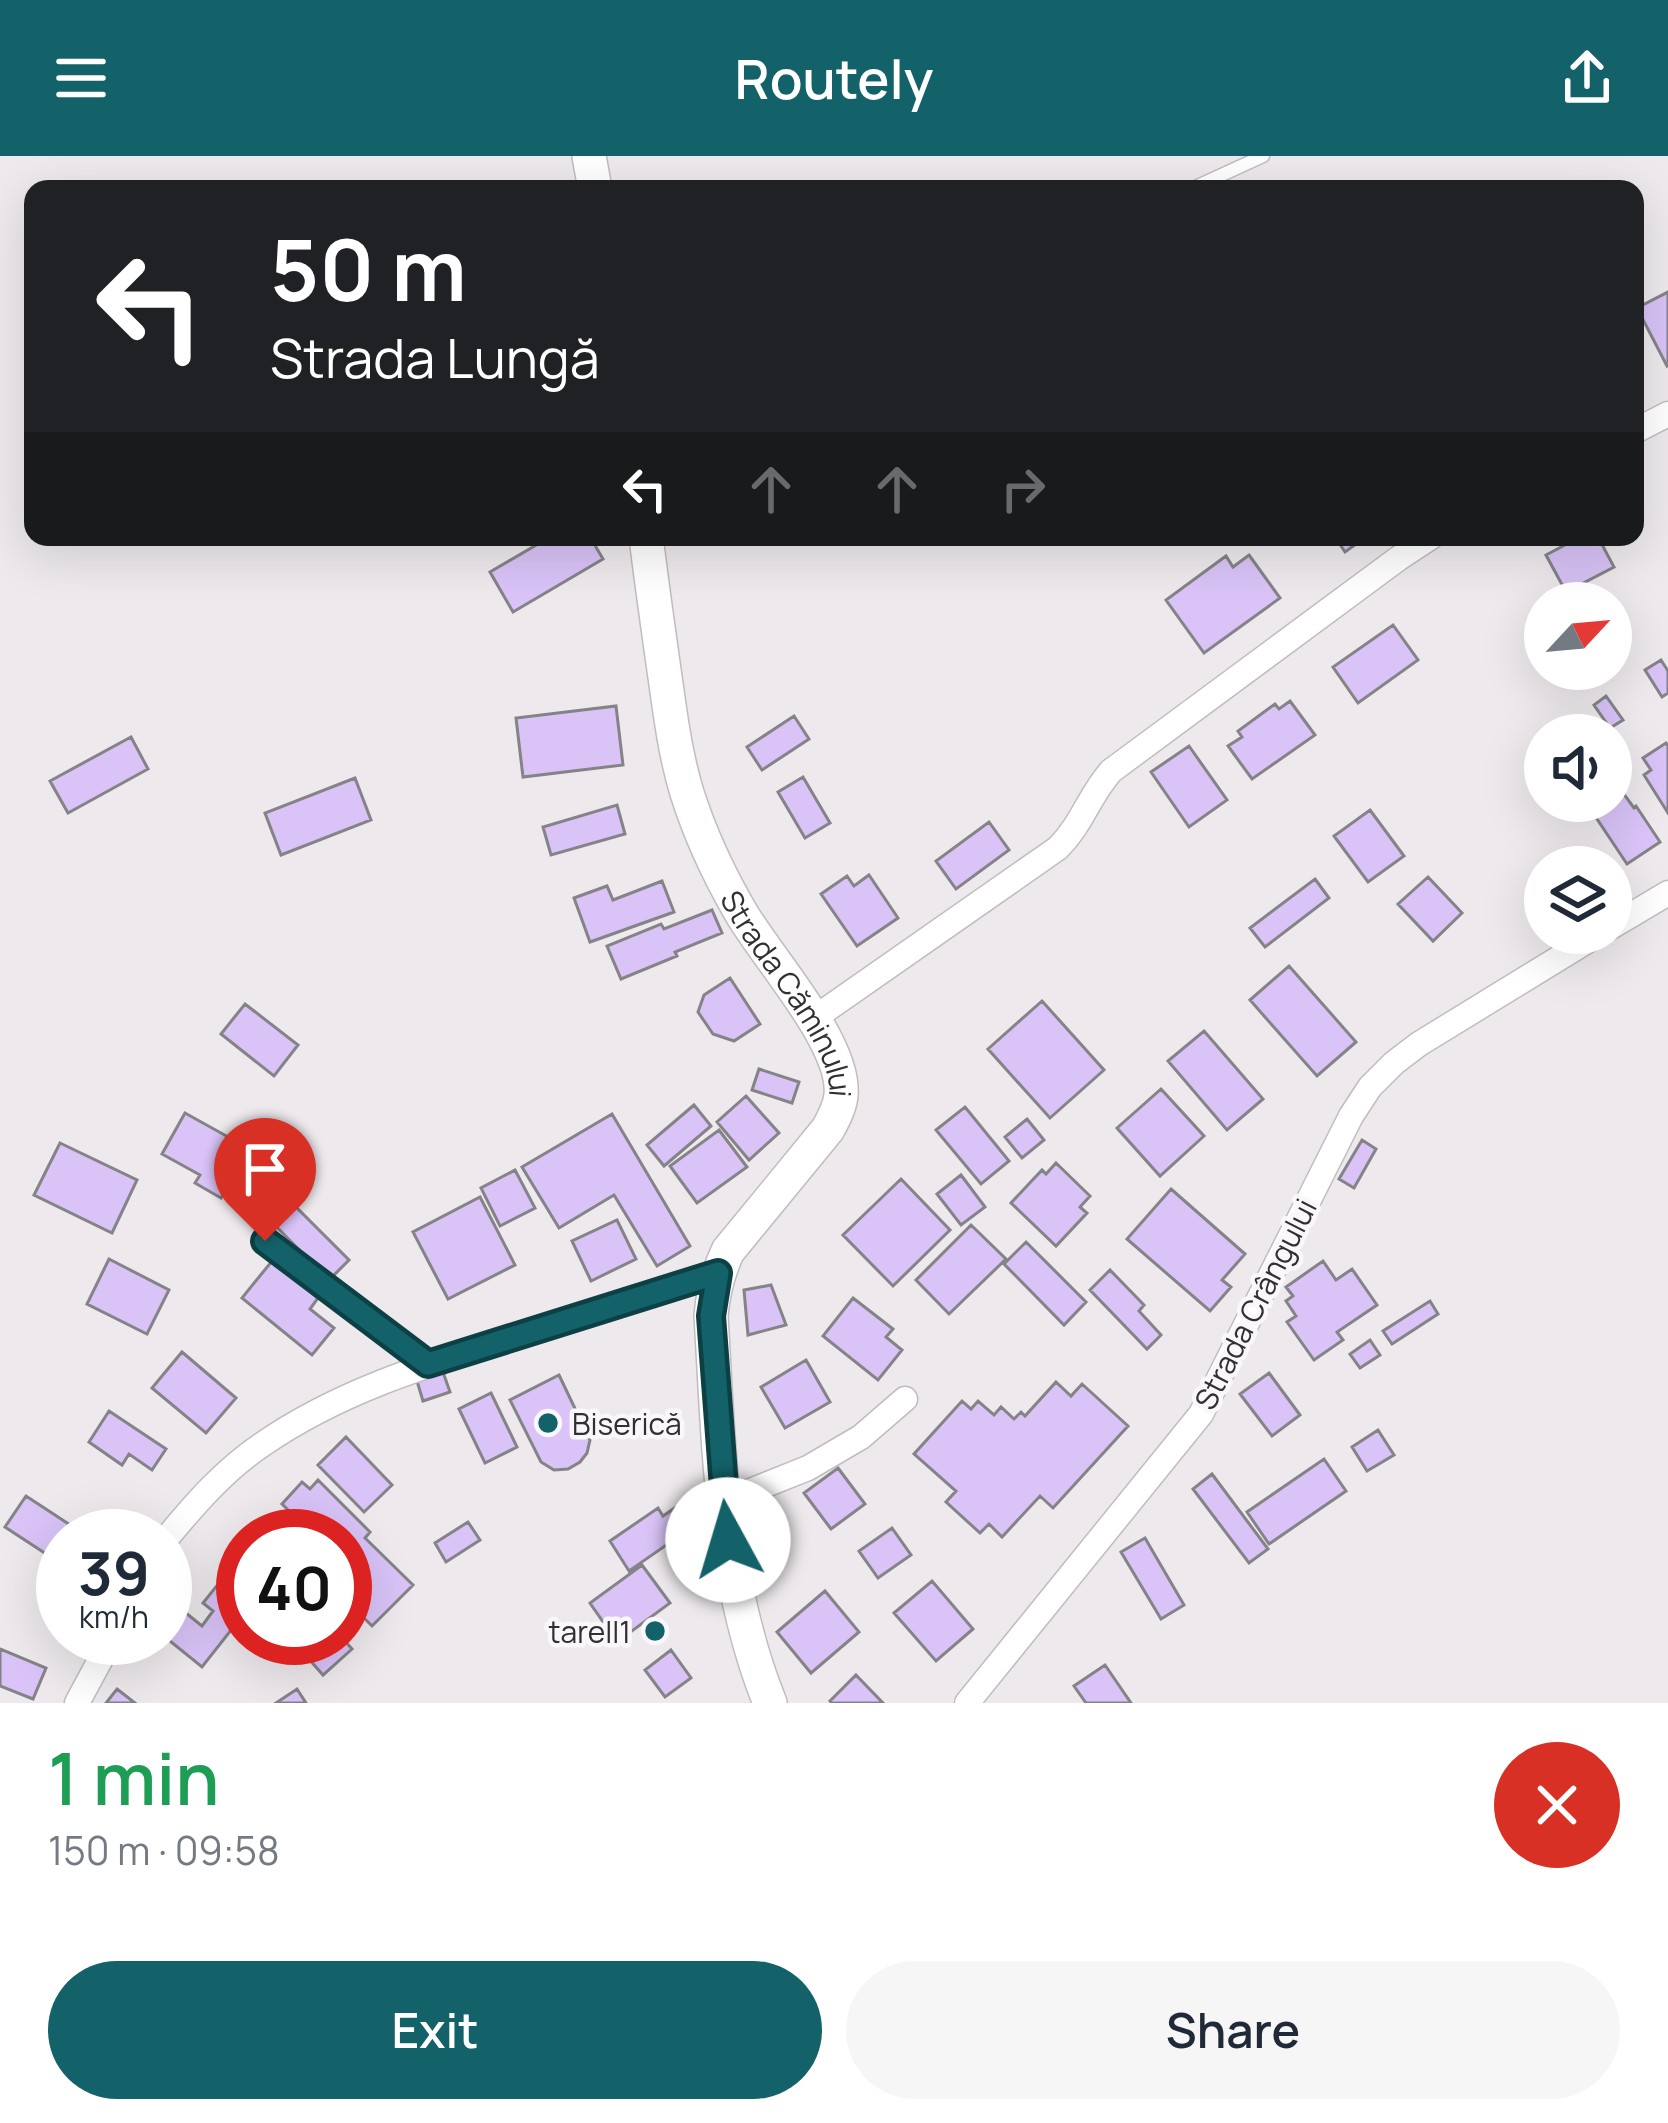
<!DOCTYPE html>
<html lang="en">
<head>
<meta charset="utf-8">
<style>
  :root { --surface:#fff; --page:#f6f6f7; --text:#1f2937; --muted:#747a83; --accent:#136269 }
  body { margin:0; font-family:Manrope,sans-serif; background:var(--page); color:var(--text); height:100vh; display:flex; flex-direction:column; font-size:45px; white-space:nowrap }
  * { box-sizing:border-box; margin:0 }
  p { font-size:39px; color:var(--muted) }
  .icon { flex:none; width:66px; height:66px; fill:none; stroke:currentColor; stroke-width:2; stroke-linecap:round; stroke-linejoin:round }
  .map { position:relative; height:1547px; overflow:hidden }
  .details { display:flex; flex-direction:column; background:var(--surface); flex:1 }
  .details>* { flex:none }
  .hud { position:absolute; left:24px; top:24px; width:1620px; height:366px; border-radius:24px; box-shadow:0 12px 48px #0002; background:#202124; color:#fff; overflow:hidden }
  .needle { width:78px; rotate:64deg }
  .buttons { position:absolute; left:1524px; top:426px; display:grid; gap:24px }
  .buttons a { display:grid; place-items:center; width:108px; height:108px; border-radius:50%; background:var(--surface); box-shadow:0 12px 48px #0002; font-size:60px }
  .speed { position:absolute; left:36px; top:1353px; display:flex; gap:24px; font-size:60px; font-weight:700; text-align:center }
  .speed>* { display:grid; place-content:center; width:156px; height:156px; border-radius:50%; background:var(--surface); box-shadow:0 12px 48px #0002; line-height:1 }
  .speed small { font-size:30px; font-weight:400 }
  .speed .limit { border:18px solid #d22; background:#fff; color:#111 }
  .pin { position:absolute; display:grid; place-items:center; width:102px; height:102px; color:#fff; margin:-123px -51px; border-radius:50% 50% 50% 0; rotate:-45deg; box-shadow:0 0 12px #0007 }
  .pin .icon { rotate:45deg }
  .me { position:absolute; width:132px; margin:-66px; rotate:354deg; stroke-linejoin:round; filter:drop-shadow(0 0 9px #0008) }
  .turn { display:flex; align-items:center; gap:42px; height:252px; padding:0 48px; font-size:54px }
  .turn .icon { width:156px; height:156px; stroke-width:2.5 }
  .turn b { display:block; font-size:84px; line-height:102px }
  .lanes { display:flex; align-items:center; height:114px; padding:0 48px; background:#0003; justify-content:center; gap:60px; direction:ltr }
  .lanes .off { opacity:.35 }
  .round { display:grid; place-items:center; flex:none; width:126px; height:126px; border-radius:63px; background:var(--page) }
  .head { display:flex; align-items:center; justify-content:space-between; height:204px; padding:0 48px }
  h1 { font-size:72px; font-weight:600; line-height:90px; color:#1e9e55 }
  .primary-button { display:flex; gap:24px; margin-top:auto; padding:24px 48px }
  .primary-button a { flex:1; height:138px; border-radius:72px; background:var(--accent); color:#fff; font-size:48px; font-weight:600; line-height:138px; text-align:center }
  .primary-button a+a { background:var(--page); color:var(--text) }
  header { display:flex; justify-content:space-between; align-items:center; height:156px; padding:0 48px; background:var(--accent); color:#fff; font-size:54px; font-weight:600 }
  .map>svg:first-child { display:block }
  .building { fill:#d9c3f7; stroke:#848387; stroke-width:3 }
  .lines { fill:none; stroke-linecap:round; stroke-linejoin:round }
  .service-casing { stroke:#c0bcbf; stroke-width:15 }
  .minor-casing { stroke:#c0bcbf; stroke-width:27 }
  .tertiary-casing { stroke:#c0bcbf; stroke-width:36 }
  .service { stroke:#fff; stroke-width:12 }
  .minor { stroke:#fff; stroke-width:24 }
  .tertiary { stroke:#fff; stroke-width:33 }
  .route-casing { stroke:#0c4044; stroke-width:30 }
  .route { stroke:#136269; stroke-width:21 }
  .poi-dot { fill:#136269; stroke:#faf7fa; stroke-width:4.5 }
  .labels { text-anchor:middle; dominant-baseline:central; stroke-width:9; stroke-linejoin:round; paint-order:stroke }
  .street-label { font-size:30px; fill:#312f31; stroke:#faf7fa }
  .poi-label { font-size:30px; fill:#312f31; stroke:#faf7fa; text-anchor:start }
</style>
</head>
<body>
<header><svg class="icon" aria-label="menu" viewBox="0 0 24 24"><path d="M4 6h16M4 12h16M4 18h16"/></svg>Routely<svg class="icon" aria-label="share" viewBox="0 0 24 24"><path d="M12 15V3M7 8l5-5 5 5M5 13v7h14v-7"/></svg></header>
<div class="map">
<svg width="1668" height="1547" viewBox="0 0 1668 1547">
  <rect width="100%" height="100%" fill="#ede9ec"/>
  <path class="building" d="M1668,136V209L1667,210L1637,152Z
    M550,381H590L603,403L513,456L490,416Z
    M1335,381H1366L1345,396Z
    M1580,381H1598L1614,411L1566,436L1546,399Z
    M1249,399L1280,442L1204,497L1166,444L1226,400L1233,411Z
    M1393,469L1418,504L1358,547L1333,511Z
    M1661,504L1668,515V537L1662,541L1645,514Z
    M1606,540L1623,564L1610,572L1594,549Z
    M1290,545L1315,579L1252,623L1228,590L1242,581L1238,575L1275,548L1279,553Z
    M616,550L623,609L523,621L516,562Z
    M794,560L809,583L762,614L747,591Z
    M131,581L148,613L68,657L50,625Z
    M1666,587L1668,590V657L1644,619L1651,614L1643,602Z
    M1189,590L1227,644L1189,671L1151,616Z
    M803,621L830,667L805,682L778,636Z
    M355,622L371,664L281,699L265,657Z
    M1615,626L1634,652L1636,650L1660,686L1627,708L1585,645H1611V628Z
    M617,649L625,678L551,699L543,671Z
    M1370,654L1404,700L1368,726L1334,680Z
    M989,666L1009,694L956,733L936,705Z
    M869,719L898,762L857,790L821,738L847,720L854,730Z
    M1428,721L1462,757L1433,785L1398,748Z
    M1315,723L1329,742L1265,791L1250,772Z
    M662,725L674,756L590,786L574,742L607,730L613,744Z
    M712,754L722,777L675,796L677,800L621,823L607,790L661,768L664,773Z
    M1289,810L1356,886L1317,920L1250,844Z
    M730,822L760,868L734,885L713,878L698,856L704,839Z
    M1042,845L1104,914L1050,962L988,893Z
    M245,848L298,889L274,920L221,878Z
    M1204,875L1263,943L1227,974L1168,905Z
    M759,913L799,926L792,947L752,934Z
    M1161,933L1204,980L1160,1020L1117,972Z
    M746,940L779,977L749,1004L717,966Z
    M694,949L711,970L664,1010L647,989Z
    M965,951L1009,1005L981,1028L936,974Z
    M185,957L248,992L221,1042L195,1027L200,1019L162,998Z
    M612,958L690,1090L657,1110L614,1039L559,1072L522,1011Z
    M1027,963L1044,984L1022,1002L1005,981Z
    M719,974L747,1011L697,1047L670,1010Z
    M1362,984L1376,993L1354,1032L1339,1023Z
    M60,987L137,1024L112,1077L34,1039Z
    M270,1001L306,1039L295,1050L349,1104L329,1124L255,1049L264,1040L248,1023Z
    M1056,1007L1090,1040L1080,1051L1087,1057L1056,1090L1011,1047L1042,1014L1046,1018Z
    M515,1014L535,1052L500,1070L481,1032Z
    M961,1019L985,1051L961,1069L937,1038Z
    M901,1023L950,1074L893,1130L843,1079Z
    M1171,1033L1245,1098L1222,1124L1231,1131L1210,1155L1127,1083Z
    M480,1041L515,1109L448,1143L413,1076Z
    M617,1064L636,1103L591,1125L572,1085Z
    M971,1069L1006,1103L949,1158L916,1124Z
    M1026,1086L1086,1146L1064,1169L1004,1108Z
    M109,1103L169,1134L147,1178L87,1148Z
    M272,1105L318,1142L310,1153L334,1172L312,1199L242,1142Z
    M1323,1105L1336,1124L1352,1113L1377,1149L1337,1176L1343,1184L1314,1204L1287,1166L1296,1160L1286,1145L1293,1140L1286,1131Z
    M1110,1114L1144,1149L1139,1155L1161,1179L1147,1193L1090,1134Z
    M771,1129L786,1169L748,1179L744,1134Z
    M853,1142L893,1173L886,1181L902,1194L878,1224L823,1180Z
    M1430,1145L1438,1158L1392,1188L1383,1175Z
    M1370,1184L1380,1199L1360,1212L1350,1198Z
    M182,1196L236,1242L206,1277L152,1232Z
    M806,1204L830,1246L785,1272L761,1231Z
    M443,1216L450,1236L423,1245L417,1225Z
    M1269,1217L1300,1259L1272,1280L1240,1238Z
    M559,1219L590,1284L587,1297L580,1306L568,1313L554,1314L541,1306L510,1244Z
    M1056,1226L1071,1240L1082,1228L1128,1270L1053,1352L1040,1340L1002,1381L989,1368L980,1377L946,1346L956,1335L914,1298L962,1245L971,1253L978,1245L994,1259L1001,1251L1014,1263L1021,1256L1025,1260Z
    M491,1237L517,1291L485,1307L459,1253Z
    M109,1255L166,1293L152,1314L129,1298L122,1309L89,1286Z
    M1378,1274L1394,1299L1367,1315L1352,1291Z
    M346,1281L392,1329L364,1356L318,1309Z
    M1324,1303L1346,1335L1269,1388L1247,1356Z
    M838,1312L865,1348L831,1373L804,1337Z
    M1212,1318L1268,1393L1249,1407L1193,1333Z
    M318,1324L370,1376L365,1382L413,1429L372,1470L345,1443V1380H315L282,1348L302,1326L310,1333Z
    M26,1340L87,1380H63V1409L5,1371Z
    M676,1351L691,1372L629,1415L610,1385L658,1352L663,1360Z
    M468,1366L480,1384L446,1406L435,1387Z
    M892,1372L911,1399L878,1422L859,1395Z
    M1145,1382L1184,1449L1161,1463L1121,1396Z
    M642,1409L670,1447L617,1486L590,1447Z
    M223,1422L243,1438V1459L202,1511L165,1481V1440L202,1470L213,1455L203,1447Z
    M932,1425L973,1473L936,1505L894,1457Z
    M825,1435L859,1476L811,1517L777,1476Z
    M139,1482H164L154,1494Z
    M297,1482H342L352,1493L323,1519L293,1485Z
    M0,1493L46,1512L33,1543L0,1530Z
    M671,1494L691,1522L665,1541L645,1514Z
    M1105,1509L1131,1547H1086L1074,1530Z
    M856,1519L883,1547H832L830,1545Z
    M117,1533L135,1547H106Z
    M297,1533L306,1547H276Z"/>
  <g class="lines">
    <defs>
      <path id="service" d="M1191,33L1263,0
        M265,1085L427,1207"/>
      <path id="minor" d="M1635,275L1668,258
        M1611,771L1668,737
        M813,863L1058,692C1082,668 1089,640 1111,615L1399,402L1431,381
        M723,1346L808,1312L861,1281L905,1243
        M165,1384C195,1348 224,1314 263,1288C337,1237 422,1210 507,1184C577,1161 647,1139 718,1117
        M77,1547L112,1482
        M967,1547L1201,1258L1351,960L1370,931L1394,907L1419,888L1600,777"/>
      <g id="tertiary">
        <path d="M589,0L595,33"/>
        <path id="s1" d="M646,381C652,430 659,479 666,528C671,564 676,601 687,637C700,678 718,717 740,755C766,801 846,887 841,939C840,951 834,962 828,973L728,1095C718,1116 713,1136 711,1160C719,1290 720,1424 770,1547"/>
      </g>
    </defs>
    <use href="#service" class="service-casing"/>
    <use href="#minor" class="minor-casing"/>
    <use href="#tertiary" class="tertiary-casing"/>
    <use href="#service" class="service"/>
    <use href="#minor" class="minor"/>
    <use href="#tertiary" class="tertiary"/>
  </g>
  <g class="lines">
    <defs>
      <path id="route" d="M265,1085L428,1208L718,1117L711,1160L728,1384"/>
    </defs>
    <use href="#route" class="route-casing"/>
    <use href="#route" class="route"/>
  </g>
  <g class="poi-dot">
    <circle cx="548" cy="1267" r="12"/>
    <circle cx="655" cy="1475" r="12"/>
  </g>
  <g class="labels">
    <g class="street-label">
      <text stroke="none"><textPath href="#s1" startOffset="486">Strada Căminului</textPath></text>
      <text transform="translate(1255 1148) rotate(-63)">Strada Crângului</text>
    </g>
    <g class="poi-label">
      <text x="572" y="1267">Biserică</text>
      <text x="631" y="1475" text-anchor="end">tarell1</text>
    </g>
  </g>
</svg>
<div class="buttons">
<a><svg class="needle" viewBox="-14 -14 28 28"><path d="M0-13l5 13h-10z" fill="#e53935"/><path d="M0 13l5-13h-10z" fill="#747a83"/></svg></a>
<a><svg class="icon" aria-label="sound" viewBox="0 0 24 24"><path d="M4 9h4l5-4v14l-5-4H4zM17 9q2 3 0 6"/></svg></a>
<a><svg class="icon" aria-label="layers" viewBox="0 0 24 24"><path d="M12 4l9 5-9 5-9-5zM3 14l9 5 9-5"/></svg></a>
</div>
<div class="speed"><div>39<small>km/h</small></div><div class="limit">40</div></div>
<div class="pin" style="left:265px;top:1085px;background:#d93025"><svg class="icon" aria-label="arrive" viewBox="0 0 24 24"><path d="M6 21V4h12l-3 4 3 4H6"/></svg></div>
<svg class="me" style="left:728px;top:1384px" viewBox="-20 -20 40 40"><circle r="19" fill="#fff"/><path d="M0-13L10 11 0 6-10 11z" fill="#136269"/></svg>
<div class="hud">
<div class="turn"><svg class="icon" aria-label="left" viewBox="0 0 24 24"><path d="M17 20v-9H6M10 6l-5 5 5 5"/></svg><div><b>50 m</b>Strada Lungă</div></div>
<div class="lanes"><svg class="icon" aria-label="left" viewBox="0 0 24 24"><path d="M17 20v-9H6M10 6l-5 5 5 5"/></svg><svg class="icon off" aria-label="ahead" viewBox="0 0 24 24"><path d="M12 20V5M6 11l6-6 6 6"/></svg><svg class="icon off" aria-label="ahead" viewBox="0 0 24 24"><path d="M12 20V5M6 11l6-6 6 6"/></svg><svg class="icon off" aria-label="right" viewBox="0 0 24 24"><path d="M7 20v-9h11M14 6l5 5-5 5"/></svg></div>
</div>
</div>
<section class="details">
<div class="head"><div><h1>1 min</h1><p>150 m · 09:58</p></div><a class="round" style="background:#d93025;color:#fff"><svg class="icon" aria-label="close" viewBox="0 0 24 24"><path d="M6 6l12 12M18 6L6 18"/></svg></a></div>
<div class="primary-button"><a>Exit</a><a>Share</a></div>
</section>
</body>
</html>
